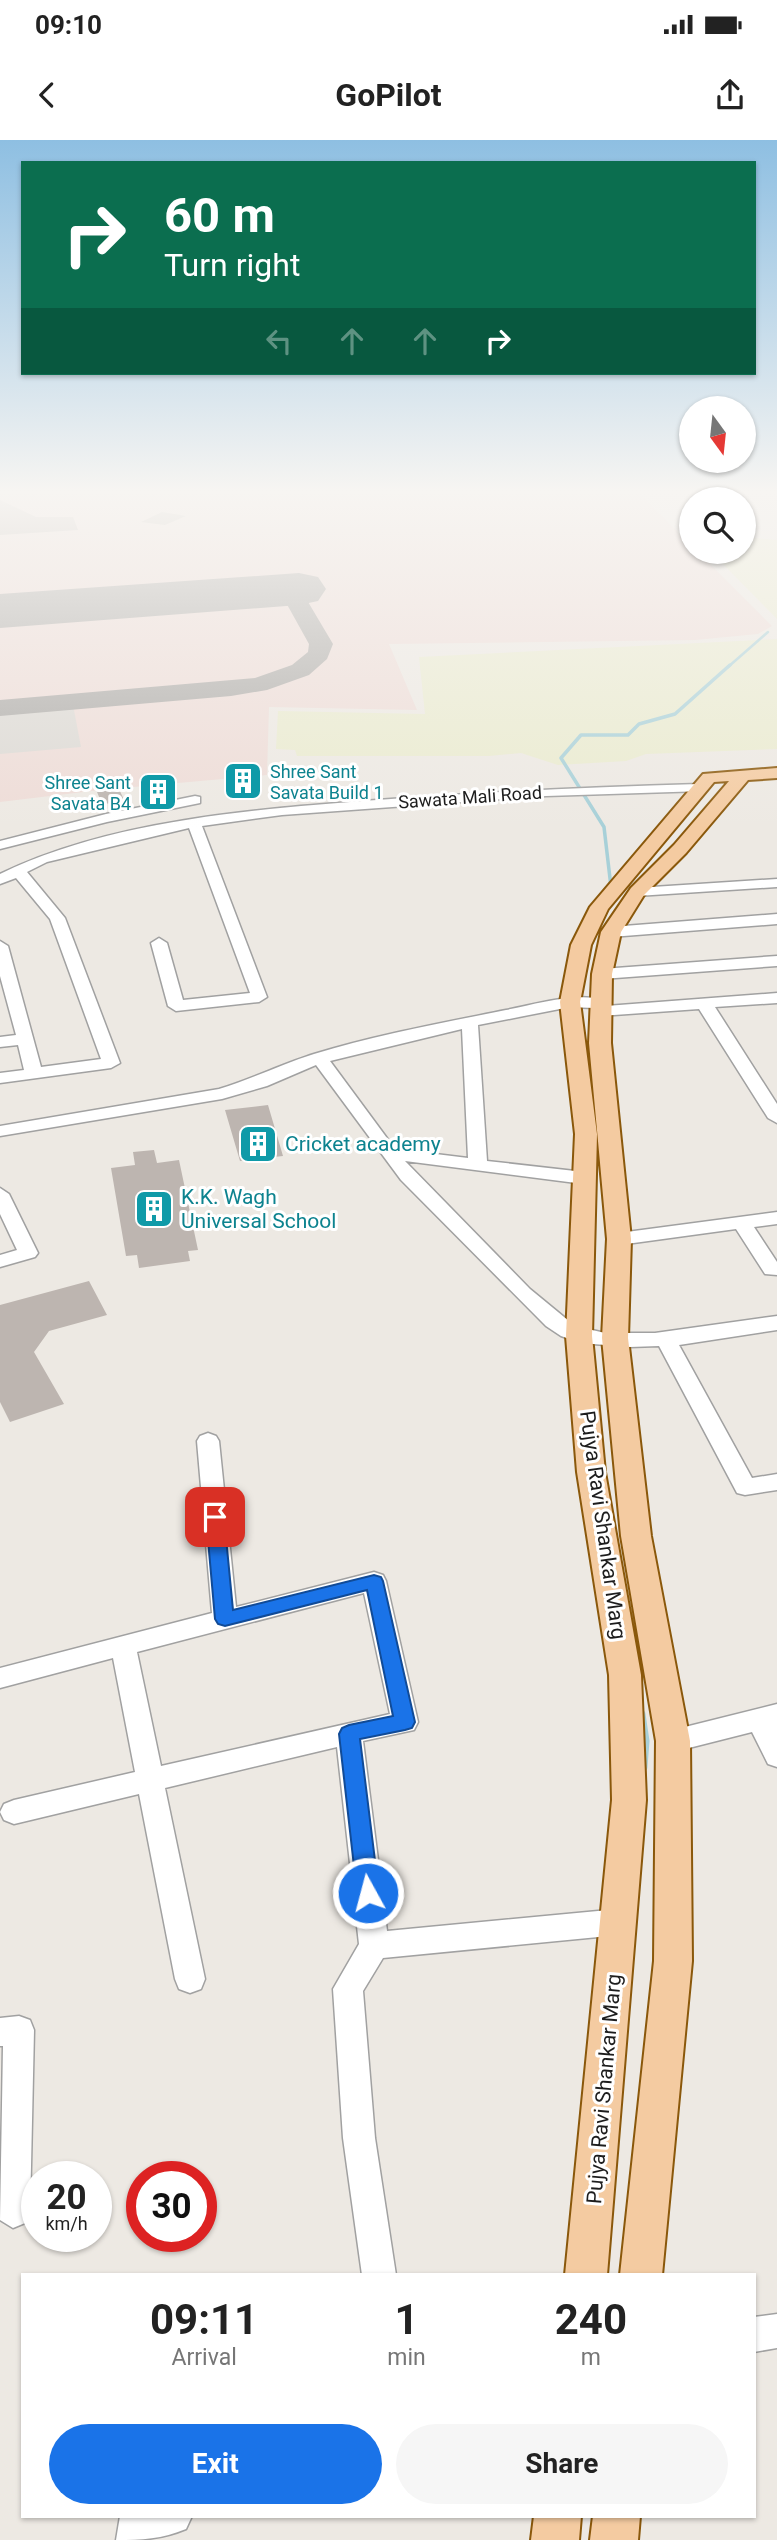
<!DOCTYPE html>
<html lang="en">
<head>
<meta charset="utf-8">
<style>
  :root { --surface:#fff; --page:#f6f6f6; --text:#222; --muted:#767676; --accent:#1a73e8 }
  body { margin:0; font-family:Roboto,sans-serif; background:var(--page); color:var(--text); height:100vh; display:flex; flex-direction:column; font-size:26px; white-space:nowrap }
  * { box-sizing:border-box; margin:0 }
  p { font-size:23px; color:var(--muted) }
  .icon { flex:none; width:38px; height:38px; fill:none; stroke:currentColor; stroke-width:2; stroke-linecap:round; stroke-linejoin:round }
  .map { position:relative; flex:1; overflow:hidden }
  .drawer { position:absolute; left:21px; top:2133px; width:735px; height:245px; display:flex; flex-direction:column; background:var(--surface); border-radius:0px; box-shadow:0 2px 5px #0004 }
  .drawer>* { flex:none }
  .guide { position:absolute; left:21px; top:21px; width:735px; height:214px; border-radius:0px; box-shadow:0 2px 5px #0004; background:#0b6e4f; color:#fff; overflow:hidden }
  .needle { width:46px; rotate:165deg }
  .tools { position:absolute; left:679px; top:256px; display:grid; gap:14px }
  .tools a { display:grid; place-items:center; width:77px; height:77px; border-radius:50%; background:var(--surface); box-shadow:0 2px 5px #0004; font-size:35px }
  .speed { position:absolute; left:21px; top:2021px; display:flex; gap:14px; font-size:35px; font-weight:700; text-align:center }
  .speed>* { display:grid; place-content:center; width:91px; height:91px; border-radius:50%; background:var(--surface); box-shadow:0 2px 5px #0004; line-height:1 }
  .speed small { font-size:18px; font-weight:400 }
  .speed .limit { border:10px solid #d22; background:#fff; color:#111 }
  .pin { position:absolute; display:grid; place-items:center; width:60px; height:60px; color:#fff; margin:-30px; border-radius:14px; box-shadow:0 4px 10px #0006 }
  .me { position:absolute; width:77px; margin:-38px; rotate:353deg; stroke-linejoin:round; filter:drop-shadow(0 0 5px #0008) }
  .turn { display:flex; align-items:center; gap:24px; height:147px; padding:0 28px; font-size:32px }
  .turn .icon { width:91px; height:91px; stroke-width:2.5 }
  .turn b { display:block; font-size:49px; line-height:60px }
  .lanes { display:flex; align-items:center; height:66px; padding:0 28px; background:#0003; justify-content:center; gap:35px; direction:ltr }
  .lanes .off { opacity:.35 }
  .eta { display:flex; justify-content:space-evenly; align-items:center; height:119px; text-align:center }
  .eta b { font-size:42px; font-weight:700; line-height:49px }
  .cta { display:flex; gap:14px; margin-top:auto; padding:14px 28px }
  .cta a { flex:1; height:80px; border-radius:42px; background:var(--accent); color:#fff; font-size:28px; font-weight:700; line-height:80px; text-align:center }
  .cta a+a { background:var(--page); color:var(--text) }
  .status { display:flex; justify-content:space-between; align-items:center; height:49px; padding:0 35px; background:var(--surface); direction:ltr }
  .status svg { height:19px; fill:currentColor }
  header { display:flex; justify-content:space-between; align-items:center; height:91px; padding:0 28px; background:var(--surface); font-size:32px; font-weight:700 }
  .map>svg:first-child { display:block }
  .military { fill:#eedcd7 }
  .airport { fill:#dcd9d4 }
  .farmland { fill:#eaebcf }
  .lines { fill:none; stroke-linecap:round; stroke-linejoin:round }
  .stream-far3 { stroke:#a7d0d8; stroke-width:2.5 }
  .stream-far2 { stroke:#a7d0d8; stroke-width:3.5 }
  .stream-far1 { stroke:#a7d0d8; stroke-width:4.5 }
  .stream { stroke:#a7d0d8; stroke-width:7 }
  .taxiway { fill:#acaaa7; fill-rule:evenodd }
  .runway { fill:#acaaa7; fill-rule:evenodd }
  .building { fill:#bdb5b0 }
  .minor-casing { stroke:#a1a1a1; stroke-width:3 }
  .major-casing { stroke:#8a580b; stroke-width:4 }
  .minor { fill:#fff; fill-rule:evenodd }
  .major { fill:#f4cba1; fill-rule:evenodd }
  .route { fill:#1a73e8; stroke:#114b97; stroke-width:2 }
  .labels { text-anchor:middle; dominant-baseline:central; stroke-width:6; stroke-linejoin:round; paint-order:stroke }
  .far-culture-label { font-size:18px; fill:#0d838f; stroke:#fff; text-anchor:start }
  .far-street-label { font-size:18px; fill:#1d1d1d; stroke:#fff }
  .culture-label { font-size:21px; fill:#0d838f; stroke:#fff; text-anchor:start }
  .street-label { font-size:21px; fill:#1d1d1d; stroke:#fff }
</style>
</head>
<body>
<div class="status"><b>09:10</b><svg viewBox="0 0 49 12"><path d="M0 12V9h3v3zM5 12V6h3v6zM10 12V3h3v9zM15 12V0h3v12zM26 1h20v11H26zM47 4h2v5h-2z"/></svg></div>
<header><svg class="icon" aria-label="back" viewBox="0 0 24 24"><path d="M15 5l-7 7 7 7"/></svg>GoPilot<svg class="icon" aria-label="share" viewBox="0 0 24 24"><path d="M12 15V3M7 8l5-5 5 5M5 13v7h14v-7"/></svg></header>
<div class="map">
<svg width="777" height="2400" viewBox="0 0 777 2400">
  <rect width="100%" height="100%" fill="#ede9e3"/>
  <path class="military" d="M0,353H639L691,405V411H697L772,486L758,494L695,500L389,504L417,570L269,567L267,635L100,650L0,662Z"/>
  <path class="airport" d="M73,565L81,607L0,614V571Z"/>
  <path class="farmland" d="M744,397L777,400V479L710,411H744Z
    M777,499V609L646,614L626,621L558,625L521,613L489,616H297L295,610L276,609L278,571L425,574L419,517Z"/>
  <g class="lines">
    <path class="stream-far3" d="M728,527L768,492"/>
    <path class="stream-far2" d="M611,747L604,687L561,618L581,595H628L639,584L675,574L730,525"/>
    <path class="stream-far1" d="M610,745L611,750"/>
    <path class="stream" d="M642,1574L646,1601L644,1627"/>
    <path class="taxiway" d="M290,443L298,445L333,504L327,519L309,535L267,550L231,556L0,576V560L255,538L292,525L308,512L309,504L279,450L282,445Z"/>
    <path class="runway" d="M299,433L318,437L326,449L318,461L299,465L0,488V454Z"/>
  </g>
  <path class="building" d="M0,360L36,377H73L78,390L0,395Z
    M162,372L186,376L165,385L141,382Z
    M119,649L125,662L102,664L97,652Z
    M268,965L283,1016L240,1021L225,970Z
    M154,1010L157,1023L179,1020L198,1110L188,1111L190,1121L139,1128L137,1115L126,1116L111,1028L135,1025L133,1012Z
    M89,1141L107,1175L49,1191L34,1212L64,1264L10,1282L0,1262V1165Z"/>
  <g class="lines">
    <defs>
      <path id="minor" d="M699,644L706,648L704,651L546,656L282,675L202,686L267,857L259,862L176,871L168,866L151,803L159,798L167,803L183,860L250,853L189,688L47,722L27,732L65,778L120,923L111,928L0,943V933L24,930L18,905L0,907V897L16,895L0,836V801L8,806L41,927L101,919L50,779L16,738L0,744V734C110,680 255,669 377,660C484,652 591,647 699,644Z
        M195,656L200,657V663L107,682L0,709V701L106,674Z
        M777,739V747L637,756L630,752L637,748Z
        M777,774V784L611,797L603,792L611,787Z
        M777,816V826L602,839L594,834L602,829Z
        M777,853V863L715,867L777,964V983L768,978L699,869L600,876L594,874L592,871L594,868L570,867L478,885L487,1021L584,1032L591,1034L593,1038L591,1042L584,1044L405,1021L530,1149L575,1186L605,1193H655L777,1176V1190L679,1205L752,1338L777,1334V1350L745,1355L737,1353L659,1206L630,1207L581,1203L561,1196L546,1186L401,1040L316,925L267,946L222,959L0,996V986L219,949C252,939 282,924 314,914C376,895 442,883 506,870C538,864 573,852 606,860V866ZM462,889L468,1018L395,1009L330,921Z
        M0,1048L9,1054L38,1113L35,1117L0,1127V1115L17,1110L0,1074Z
        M777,1072V1084L754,1087L777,1122V1135L765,1134L736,1089L619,1105L609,1099L619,1093Z
        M208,1293L216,1296L219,1301L236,1467L374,1432L383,1435L386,1441L418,1582L414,1590L363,1601L387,1791L619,1769L629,1773L634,1782L629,1791L619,1795L383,1818L363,1851L375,1998L396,2135H362L343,1998L333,1849L359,1804L337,1607L165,1648L205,1839L201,1849L190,1853L179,1849L175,1839L139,1654L14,1684L4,1680L0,1672L4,1664L14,1660L135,1632L113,1518L0,1548V1528L212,1473L197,1301L200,1296ZM364,1453L390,1574L161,1626L137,1512Z
        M777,1564V1627L768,1624L752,1592L673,1612L664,1609L660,1601L664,1593L673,1590Z
        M19,1876L30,1880L34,1890L30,2071L25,2083L13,2088L0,2080L3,1906H0V1878Z
        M777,2174V2208L754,2212V2177Z
        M120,2376H192L186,2389C162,2399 142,2400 116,2400Z"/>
      <path id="major" d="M777,628V638L748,640L686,713L644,755L621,792L612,834L611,903L631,1099L628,1198L651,1396L690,1601L692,1821L662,2135H620L654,1821L656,1601L621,1396L602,1198L607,1099L589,903L592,834L601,792L631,748L674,705L729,641L714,642L608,769L591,805L580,862L597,994L592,1196L605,1332L641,1535L646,1660L607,2135H565L612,1660L609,1535L577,1332L566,1196L575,994L560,862L571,805L590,767L703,634Z
        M534,2376H581L579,2400H531Z
        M593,2376H640L638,2400H590Z"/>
    </defs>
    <use href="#minor" class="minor-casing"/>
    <use href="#major" class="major-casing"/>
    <use href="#minor" class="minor"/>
    <use href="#major" class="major"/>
  </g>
  <linearGradient id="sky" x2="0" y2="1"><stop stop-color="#8ebfe2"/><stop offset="0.51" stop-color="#f7f5f2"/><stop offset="1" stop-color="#f7f5f2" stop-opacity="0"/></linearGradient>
  <rect width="777" height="689" fill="url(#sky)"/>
  <path class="route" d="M215,1371L221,1373L224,1377L233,1470L374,1435L381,1437L383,1441L415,1582L412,1588L405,1590L360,1599L379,1753L376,1759L368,1762L360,1759L357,1753L339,1594L342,1588L349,1585L393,1576L367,1450L225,1486L218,1484L215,1479L206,1377L209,1373Z"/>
  <defs>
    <symbol id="building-square" viewBox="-11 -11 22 22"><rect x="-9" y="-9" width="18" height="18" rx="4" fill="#0f9aa8" stroke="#fff"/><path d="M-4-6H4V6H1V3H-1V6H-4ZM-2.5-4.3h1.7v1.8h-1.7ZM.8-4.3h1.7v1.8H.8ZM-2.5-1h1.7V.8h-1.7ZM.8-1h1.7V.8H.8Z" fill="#fff"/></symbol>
  </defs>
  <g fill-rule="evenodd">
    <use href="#building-square" x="221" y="619" width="44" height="44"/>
    <use href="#building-square" x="136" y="630" width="44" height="44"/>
    <use href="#building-square" x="236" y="982" width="44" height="44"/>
    <use href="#building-square" x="132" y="1047" width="44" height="44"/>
  </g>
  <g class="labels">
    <g class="far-culture-label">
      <text x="270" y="631">Shree Sant<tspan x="270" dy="21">Savata Build 1</tspan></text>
      <text x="131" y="642" text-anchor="end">Shree Sant<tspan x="131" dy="21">Savata B4</tspan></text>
    </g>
    <g class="far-street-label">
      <text transform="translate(470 657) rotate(-4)">Sawata Mali Road</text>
    </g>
    <g class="culture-label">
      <text x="285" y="1004">Cricket academy</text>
      <text x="181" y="1057">K.K. Wagh<tspan x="181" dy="24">Universal School</tspan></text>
    </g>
    <g class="street-label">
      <text transform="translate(603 1385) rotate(82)">Pujya Ravi Shankar Marg</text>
      <text transform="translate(604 1949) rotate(-85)">Pujya Ravi Shankar Marg</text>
    </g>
  </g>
</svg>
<div class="tools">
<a><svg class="needle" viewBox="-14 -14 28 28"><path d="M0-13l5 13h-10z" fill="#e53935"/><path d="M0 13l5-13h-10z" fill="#767676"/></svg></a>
<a><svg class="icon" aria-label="search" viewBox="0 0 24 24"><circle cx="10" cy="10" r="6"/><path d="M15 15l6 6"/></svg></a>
</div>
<div class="speed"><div>20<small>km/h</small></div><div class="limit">30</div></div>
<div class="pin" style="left:215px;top:1377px;background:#d93025"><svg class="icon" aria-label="arrive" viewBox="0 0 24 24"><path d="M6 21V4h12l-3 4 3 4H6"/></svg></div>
<svg class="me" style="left:368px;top:1753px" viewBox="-20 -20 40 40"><circle r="17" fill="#1a73e8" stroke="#fff" stroke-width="3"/><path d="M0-11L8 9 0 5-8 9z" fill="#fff"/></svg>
<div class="guide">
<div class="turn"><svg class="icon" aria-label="right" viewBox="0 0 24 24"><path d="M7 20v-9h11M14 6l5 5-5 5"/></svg><div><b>60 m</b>Turn right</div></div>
<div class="lanes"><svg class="icon off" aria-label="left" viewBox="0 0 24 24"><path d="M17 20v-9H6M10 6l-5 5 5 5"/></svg><svg class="icon off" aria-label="ahead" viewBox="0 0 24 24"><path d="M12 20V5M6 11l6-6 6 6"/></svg><svg class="icon off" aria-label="ahead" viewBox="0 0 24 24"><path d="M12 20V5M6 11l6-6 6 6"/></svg><svg class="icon" aria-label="right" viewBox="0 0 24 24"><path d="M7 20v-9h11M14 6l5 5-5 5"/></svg></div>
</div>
<section class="drawer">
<div class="eta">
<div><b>09:11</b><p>Arrival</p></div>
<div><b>1</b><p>min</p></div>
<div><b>240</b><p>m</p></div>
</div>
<div class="cta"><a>Exit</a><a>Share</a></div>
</section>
</div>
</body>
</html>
